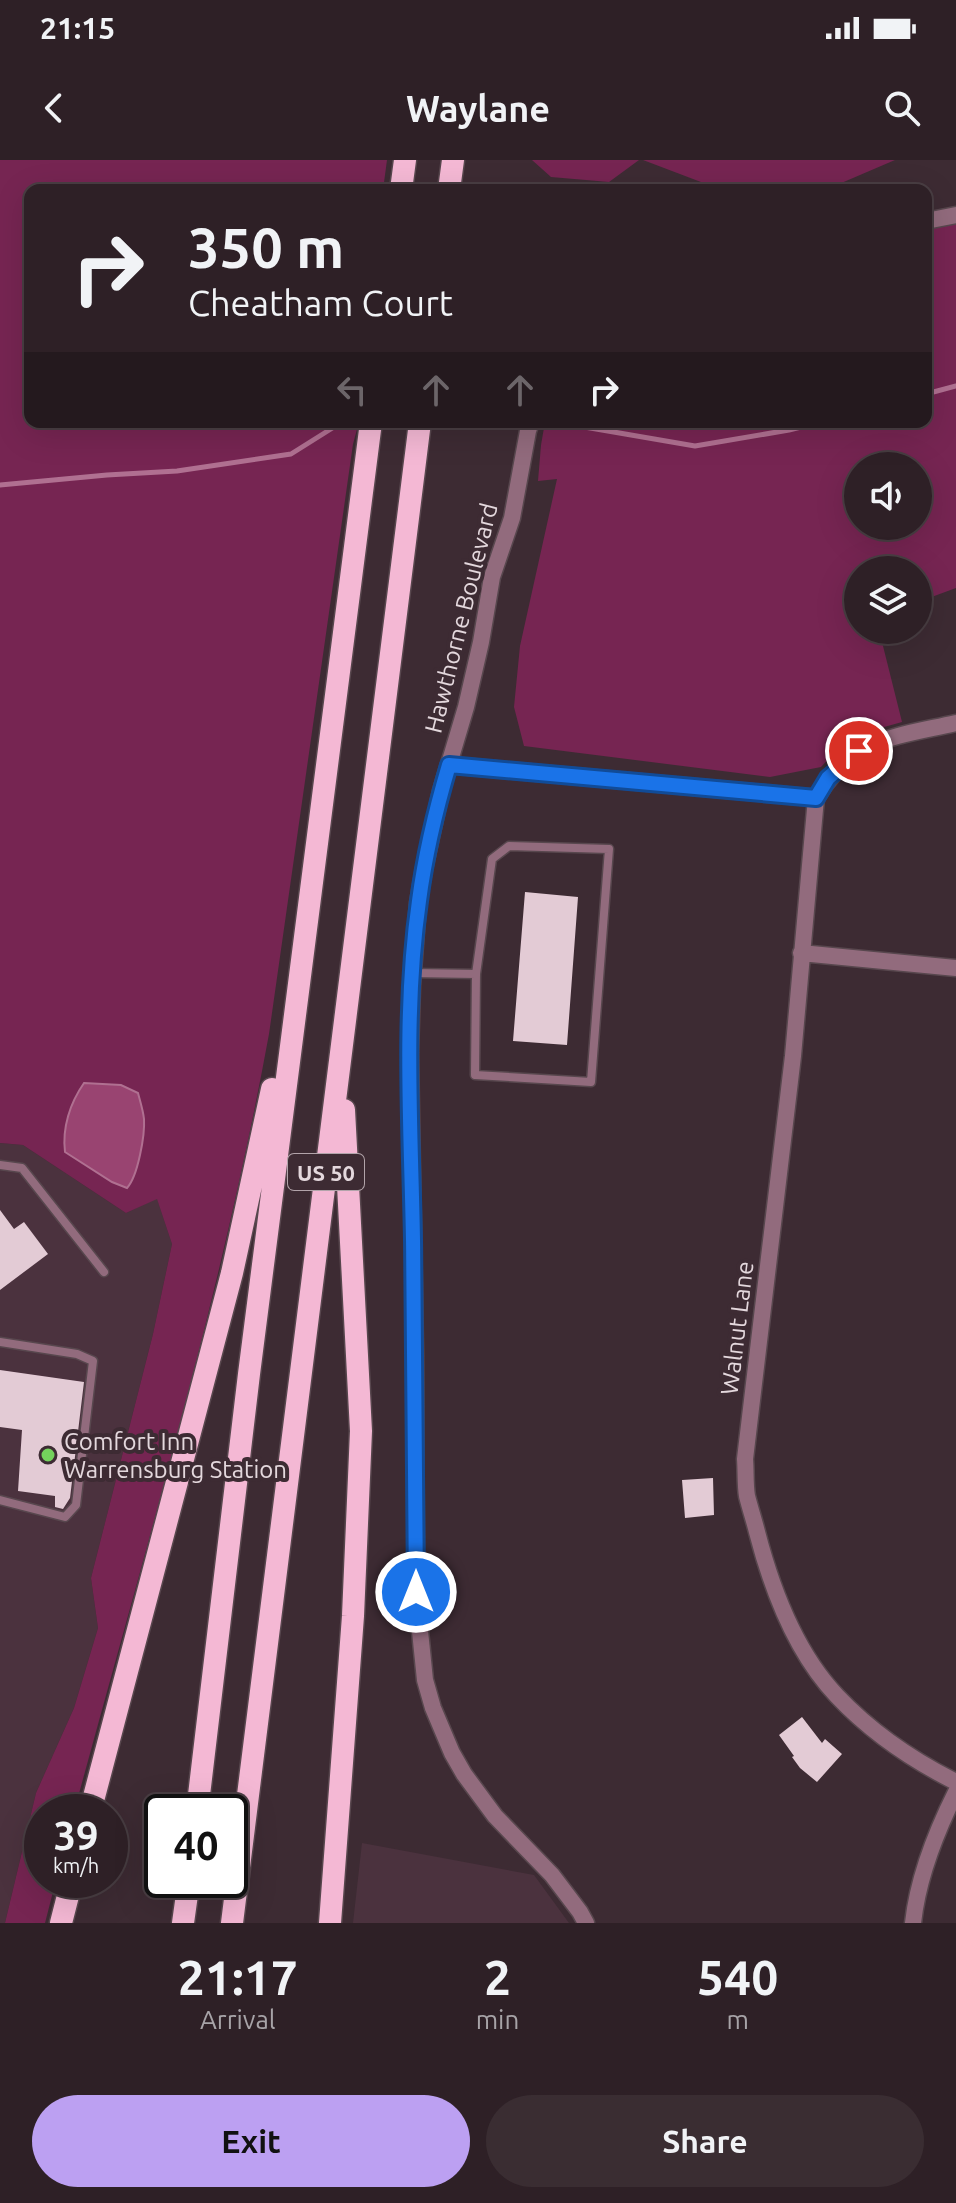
<!DOCTYPE html>
<html lang="en">
<head>
<meta charset="utf-8">
<style>
  :root { --surface:#2e2026; --page:#3a2d32; --text:#f1f3f6; --muted:#a7a3a7; --line:#493e43; --accent:#bca0f2 }
  body { margin:0; font-family:Ubuntu,sans-serif; background:var(--page); color:var(--text); height:100vh; display:flex; flex-direction:column; font-size:30px; white-space:nowrap }
  * { box-sizing:border-box; margin:0 }
  p { font-size:26px; color:var(--muted) }
  .icon { flex:none; width:44px; height:44px; fill:none; stroke:currentColor; stroke-width:2; stroke-linecap:round; stroke-linejoin:round }
  .map { position:relative; height:1763px; overflow:hidden }
  .panel { display:flex; flex-direction:column; background:var(--surface); flex:1 }
  .panel>* { flex:none }
  .hud { position:absolute; left:24px; top:24px; width:908px; height:244px; border-radius:16px; box-shadow:0 8px 32px #0002,0 0 0 2px var(--line); background:#2e2026; color:var(--text); overflow:hidden }
  .fabs { position:absolute; left:844px; top:292px; display:grid; gap:16px }
  .fabs a { display:grid; place-items:center; width:88px; height:88px; border-radius:50%; background:var(--surface); box-shadow:0 8px 32px #0002,0 0 0 2px var(--line); font-size:40px }
  .speed { position:absolute; left:24px; top:1634px; display:flex; gap:16px; font-size:40px; font-weight:700; text-align:center }
  .speed>* { display:grid; place-content:center; width:104px; height:104px; border-radius:50%; background:var(--surface); box-shadow:0 8px 32px #0002,0 0 0 2px var(--line); line-height:1 }
  .speed small { font-size:20px; font-weight:400 }
  .speed .limit { border:4px solid #111; border-radius:12px; background:#fff; color:#111 }
  .pin { position:absolute; display:grid; place-items:center; width:68px; height:68px; color:#fff; margin:-34px; border:4px solid #fff; border-radius:50%; box-shadow:0 2px 8px #0007 }
  .me { position:absolute; width:88px; margin:-44px; rotate:0deg; stroke-linejoin:round; filter:drop-shadow(0 0 6px #0008) }
  .turn { display:flex; align-items:center; gap:28px; height:168px; padding:0 32px; font-size:36px }
  .turn .icon { width:104px; height:104px; stroke-width:2.5 }
  .turn b { display:block; font-size:56px; line-height:68px }
  .lanes { display:flex; align-items:center; height:76px; padding:0 32px; background:#0003; justify-content:center; gap:40px; direction:ltr }
  .lanes .off { opacity:.35 }
  .eta { display:flex; justify-content:space-evenly; align-items:center; height:136px; text-align:center }
  .eta b { font-size:48px; font-weight:700; line-height:56px }
  .cta { display:flex; gap:16px; margin-top:auto; padding:16px 32px }
  .cta a { flex:1; height:92px; border-radius:48px; background:var(--accent); color:#111; font-size:32px; font-weight:700; line-height:92px; text-align:center }
  .cta a+a { background:var(--page); color:var(--text) }
  .status { display:flex; justify-content:space-between; align-items:center; height:56px; padding:0 40px; background:var(--surface); direction:ltr }
  .status svg { height:22px; fill:currentColor }
  header { display:flex; justify-content:space-between; align-items:center; height:104px; padding:0 32px; background:var(--surface); font-size:36px; font-weight:700 }
  .map>svg:first-child { display:block }
  .built { fill:#4b323e }
  .green { fill:#762552; fill-rule:evenodd }
  .water { fill:#994471; stroke:#b07091; stroke-width:2 }
  .lines { fill:none; stroke-linecap:round; stroke-linejoin:round }
  .stream { stroke:#b07091; stroke-width:5 }
  .building { fill:#e3cbd5 }
  .service-casing { stroke:#58474e; stroke-width:11 }
  .minor-casing { stroke:#58474e; stroke-width:19 }
  .tertiary-casing { stroke:#58474e; stroke-width:19 }
  .trunk-casing { stroke:#58474e; stroke-width:25 }
  .service { stroke:#926b7d; stroke-width:8 }
  .minor { stroke:#926b7d; stroke-width:16 }
  .tertiary { stroke:#926b7d; stroke-width:16 }
  .trunk { stroke:#f4b8d4; stroke-width:22 }
  .route-casing { stroke:#114b97; stroke-width:20 }
  .route { stroke:#1a73e8; stroke-width:14 }
  .poi-dot { fill:#74d25c; stroke:#3d2b33; stroke-width:3 }
  .labels { text-anchor:middle; dominant-baseline:central; stroke-width:8; stroke-linejoin:round; paint-order:stroke }
  .shield { fill:#3d2b33; stroke:#b2a4aa; stroke-width:2 }
  .shield-label { font-size:22px; font-weight:bold; fill:#e4d8dd }
  .street-label { font-size:24px; fill:#e4d8dd; stroke:#3d2b33 }
  .poi-label { font-size:24px; fill:#e4d8dd; stroke:#3d2b33; text-anchor:start }
</style>
</head>
<body>
<div class="status"><b>21:15</b><svg viewBox="0 0 49 12"><path d="M0 12V9h3v3zM5 12V6h3v6zM10 12V3h3v9zM15 12V0h3v12zM26 1h20v11H26zM47 4h2v5h-2z"/></svg></div>
<header><svg class="icon" aria-label="back" viewBox="0 0 24 24"><path d="M15 5l-7 7 7 7"/></svg>Waylane<svg class="icon" aria-label="search" viewBox="0 0 24 24"><circle cx="10" cy="10" r="6"/><path d="M15 15l6 6"/></svg></header>
<div class="map">
<svg width="956" height="1763" viewBox="0 0 956 1763">
  <rect width="100%" height="100%" fill="#3d2b33"/>
  <path class="built" d="M0,983L23,985L126,1053L157,1038L172,1084L153,1174L91,1418L98,1468L74,1548L36,1633L5,1763H0Z
    M362,1683L534,1715L569,1763H353Z"/>
  <path class="green" d="M0,0H387L383,30H30V262H359L353,284L269,874C221,1137 144,1394 74,1652H42V1720H56L45,1763H5L36,1633L74,1548L98,1468L91,1418L153,1174L172,1084L157,1039L126,1053L23,985L0,983ZM84,923L121,925L138,933C145,960 143,974 137,1001Z
    M532,0H639L609,22L551,17Z
    M643,0H895L825,30H722Z
    M956,56V428L918,442V410H858V470H879L902,562L859,574L837,590L821,607L770,617L524,586L514,547L520,486L557,319L538,321L541,285L545,262H926V61ZM858,306H918V366H858Z"/>
  <path class="water" d="M84,923L121,925L138,933C140,941 143,950 144,959C145,975 138,1016 127,1028L112,1022L65,992C62,968 70,943 84,923Z"/>
  <g class="lines">
    <path class="stream" d="M926,234L956,226
      M567,264L695,286L789,270L821,262
      M0,325L107,315L177,311L291,294L334,267"/>
  </g>
  <path class="building" d="M525,732L578,737L567,885L513,881Z
    M0,1050L14,1069L24,1062L48,1094L0,1130Z
    M0,1210L84,1222L70,1338L63,1349L55,1347V1336L18,1331L22,1270L0,1267Z
    M713,1318L714,1355L685,1358L682,1320Z
    M802,1557L822,1583L825,1579L842,1594L817,1622L800,1608L792,1597L794,1596L779,1575Z"/>
  <g class="lines">
    <defs>
      <path id="service" d="M413,813L476,814L475,915L591,922L609,689L509,686L492,699L476,814
        M0,1005L22,1008L104,1112
        M0,1182L77,1194L93,1201L76,1345L65,1357L0,1340"/>
      <path id="minor" d="M449,605L816,638C852,578 894,577 956,563
        M816,638L793,896L745,1299C746,1311 745,1324 747,1336C750,1348 754,1360 757,1372C772,1430 795,1492 837,1536C871,1572 912,1600 956,1622
        M801,793L956,808
        M913,1763C918,1717 936,1672 956,1632"/>
      <path id="tertiary" d="M926,61L956,55
        M531,262L528,271L512,358L492,417L481,482L466,547L441,631L424,709L418,743L412,825L410,893L415,1193L416,1432L425,1520L433,1548L452,1593L464,1614L495,1656L552,1715L580,1752L586,1763"/>
      <path id="trunk" d="M401,30L405,0
        M449,30L453,0
        M90,1652L232,1113L272,929
        M197,1652L249,1214L371,262
        M61,1763L72,1720
        M183,1763L189,1720
        M232,1763L420,262
        M330,1763L353,1456L361,1271L344,950"/>
    </defs>
    <use href="#service" class="service-casing"/>
    <use href="#minor" class="minor-casing"/>
    <use href="#tertiary" class="tertiary-casing"/>
    <use href="#trunk" class="trunk-casing"/>
    <use href="#service" class="service"/>
    <use href="#minor" class="minor"/>
    <use href="#tertiary" class="tertiary"/>
    <use href="#trunk" class="trunk"/>
  </g>
  <g class="lines">
    <defs>
      <path id="route" d="M416,1432C416,1314 415,1197 413,1080C411,967 403,852 419,741C425,695 436,649 449,605L816,638L828,618L859,591"/>
    </defs>
    <use href="#route" class="route-casing"/>
    <use href="#route" class="route"/>
  </g>
  <circle class="poi-dot" cx="48" cy="1295" r="8"/>
  <g class="labels">
    <rect class="shield" x="288" y="994" width="76" height="36" rx="6"/>
    <g class="shield-label">
      <text x="326" y="1012">US 50</text>
    </g>
    <g class="street-label">
      <text transform="translate(461 458) rotate(-76)">Hawthorne Boulevard</text>
      <text transform="translate(737 1168) rotate(-83)">Walnut Lane</text>
    </g>
    <g class="poi-label">
      <text x="64" y="1281">Comfort Inn<tspan x="64" dy="28">Warrensburg Station</tspan></text>
    </g>
  </g>
</svg>
<div class="fabs">
<a><svg class="icon" aria-label="sound" viewBox="0 0 24 24"><path d="M4 9h4l5-4v14l-5-4H4zM17 9q2 3 0 6"/></svg></a>
<a><svg class="icon" aria-label="layers" viewBox="0 0 24 24"><path d="M12 4l9 5-9 5-9-5zM3 14l9 5 9-5"/></svg></a>
</div>
<div class="speed"><div>39<small>km/h</small></div><div class="limit">40</div></div>
<div class="pin" style="left:859px;top:591px;background:#d93025"><svg class="icon" aria-label="arrive" viewBox="0 0 24 24"><path d="M6 21V4h12l-3 4 3 4H6"/></svg></div>
<svg class="me" style="left:416px;top:1432px" viewBox="-20 -20 40 40"><circle r="17" fill="#1a73e8" stroke="#fff" stroke-width="3"/><path d="M0-11L8 9 0 5-8 9z" fill="#fff"/></svg>
<div class="hud">
<div class="turn"><svg class="icon" aria-label="right" viewBox="0 0 24 24"><path d="M7 20v-9h11M14 6l5 5-5 5"/></svg><div><b>350 m</b>Cheatham Court</div></div>
<div class="lanes"><svg class="icon off" aria-label="left" viewBox="0 0 24 24"><path d="M17 20v-9H6M10 6l-5 5 5 5"/></svg><svg class="icon off" aria-label="ahead" viewBox="0 0 24 24"><path d="M12 20V5M6 11l6-6 6 6"/></svg><svg class="icon off" aria-label="ahead" viewBox="0 0 24 24"><path d="M12 20V5M6 11l6-6 6 6"/></svg><svg class="icon" aria-label="right" viewBox="0 0 24 24"><path d="M7 20v-9h11M14 6l5 5-5 5"/></svg></div>
</div>
</div>
<section class="panel">
<div class="eta">
<div><b>21:17</b><p>Arrival</p></div>
<div><b>2</b><p>min</p></div>
<div><b>540</b><p>m</p></div>
</div>
<div class="cta"><a>Exit</a><a>Share</a></div>
</section>
</body>
</html>
